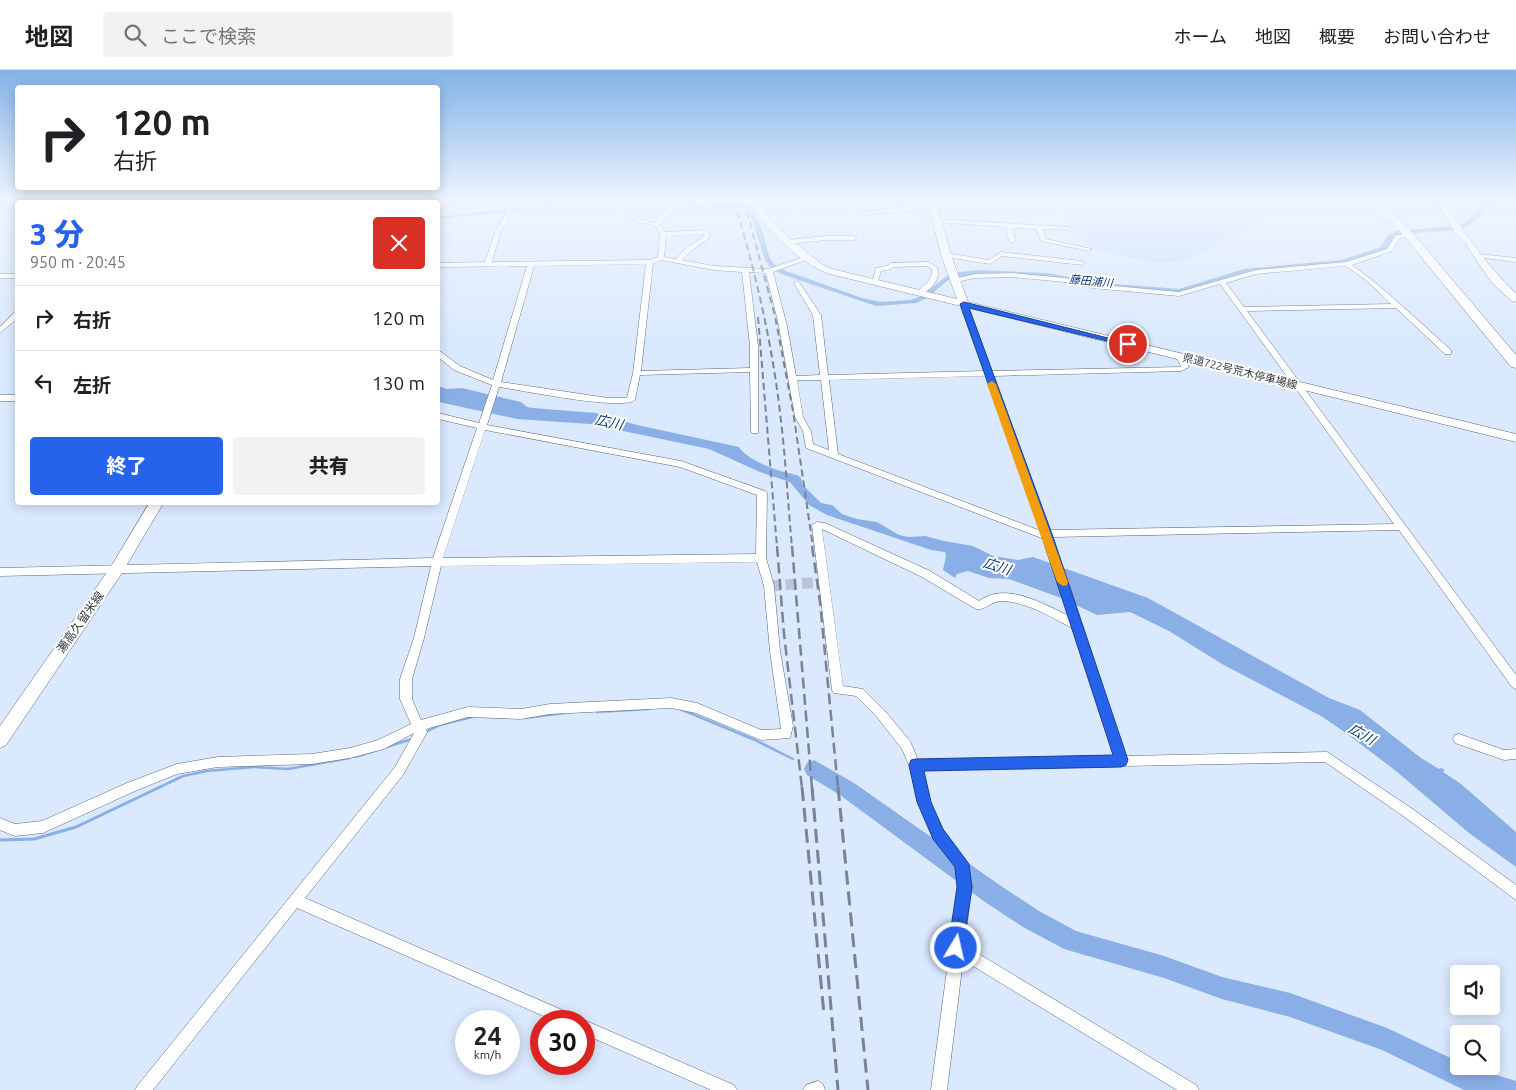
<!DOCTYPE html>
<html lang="ja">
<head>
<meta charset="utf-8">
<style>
  :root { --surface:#fff; --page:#f2f2f2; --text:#202124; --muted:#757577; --line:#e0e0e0; --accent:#2563eb }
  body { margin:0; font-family:Ubuntu,"Noto Sans JP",sans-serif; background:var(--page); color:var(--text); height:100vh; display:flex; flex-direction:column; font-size:19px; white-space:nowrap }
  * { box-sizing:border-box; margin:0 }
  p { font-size:16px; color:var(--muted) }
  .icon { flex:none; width:28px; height:28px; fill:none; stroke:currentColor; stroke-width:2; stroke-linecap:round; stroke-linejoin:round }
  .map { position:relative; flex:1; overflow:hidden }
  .sheet { position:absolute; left:15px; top:130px; width:425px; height:305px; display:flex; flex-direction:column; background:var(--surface); border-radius:5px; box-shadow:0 2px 12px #0003 }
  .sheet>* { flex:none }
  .top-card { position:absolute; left:15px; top:15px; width:425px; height:105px; border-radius:5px; box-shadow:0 2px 12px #0003; background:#fff; color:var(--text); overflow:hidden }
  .buttons { position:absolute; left:1450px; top:895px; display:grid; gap:10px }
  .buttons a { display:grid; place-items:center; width:50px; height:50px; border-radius:5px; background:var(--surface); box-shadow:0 2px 12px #0003; font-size:25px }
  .speed { position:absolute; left:455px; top:940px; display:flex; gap:10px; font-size:25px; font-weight:700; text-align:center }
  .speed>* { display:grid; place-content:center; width:65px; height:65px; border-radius:50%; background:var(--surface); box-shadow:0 2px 12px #0003; line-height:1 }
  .speed small { font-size:12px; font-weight:400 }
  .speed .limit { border:8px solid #d22; background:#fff; color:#111 }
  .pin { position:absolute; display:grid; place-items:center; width:42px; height:42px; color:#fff; margin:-21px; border:2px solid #fff; border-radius:50%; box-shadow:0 1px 5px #0007 }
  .me { position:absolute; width:55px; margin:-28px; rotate:9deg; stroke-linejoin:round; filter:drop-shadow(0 0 4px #0008) }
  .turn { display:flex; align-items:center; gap:18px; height:105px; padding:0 15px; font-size:22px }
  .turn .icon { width:65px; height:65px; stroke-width:2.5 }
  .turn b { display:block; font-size:35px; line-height:42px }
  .round { display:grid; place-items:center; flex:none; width:52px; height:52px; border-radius:5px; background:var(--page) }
  .overview { display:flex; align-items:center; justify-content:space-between; height:85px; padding:0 15px }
  h1 { font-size:30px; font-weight:800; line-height:38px; color:var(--accent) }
  .action { display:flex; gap:10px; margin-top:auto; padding:10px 15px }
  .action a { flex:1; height:58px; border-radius:5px; background:var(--accent); color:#fff; font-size:20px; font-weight:800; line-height:58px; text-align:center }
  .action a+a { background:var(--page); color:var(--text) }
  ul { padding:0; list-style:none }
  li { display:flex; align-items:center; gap:15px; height:65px; padding:0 15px; border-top:1px solid var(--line) }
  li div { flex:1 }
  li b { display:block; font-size:19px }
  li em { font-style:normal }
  header { display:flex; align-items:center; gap:30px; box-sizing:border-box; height:70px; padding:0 25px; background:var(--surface); border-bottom:1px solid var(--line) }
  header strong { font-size:24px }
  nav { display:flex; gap:28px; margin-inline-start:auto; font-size:18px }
  .search { width:350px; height:45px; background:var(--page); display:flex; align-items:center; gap:12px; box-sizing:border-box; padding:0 18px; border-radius:5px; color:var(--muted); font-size:19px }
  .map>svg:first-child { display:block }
  .built { fill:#cbdef9 }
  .water { fill:#89afe6 }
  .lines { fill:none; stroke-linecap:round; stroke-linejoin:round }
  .stream-far1 { stroke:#89afe6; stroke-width:2.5 }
  .stream { stroke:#89afe6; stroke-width:3 }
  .river { fill:#89afe6; fill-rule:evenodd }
  .street-tunnel { stroke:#b9c6d8; stroke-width:11; stroke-dasharray:11 5.5; stroke-linecap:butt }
  .street-casing { stroke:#596678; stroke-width:1 }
  .secondary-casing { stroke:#596678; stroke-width:1 }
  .primary-casing { stroke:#596678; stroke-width:1 }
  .highway-casing { stroke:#596678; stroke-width:1 }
  .street { fill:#fff; fill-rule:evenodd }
  .secondary { fill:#fff; fill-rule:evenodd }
  .primary { fill:#fff; fill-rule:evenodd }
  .highway { fill:#fff; fill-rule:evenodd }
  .rail-far2 { stroke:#798391; stroke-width:2; stroke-dasharray:7 4; stroke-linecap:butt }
  .rail-far1 { stroke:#798391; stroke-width:2.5; stroke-dasharray:11 5.5; stroke-linecap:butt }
  .rail { stroke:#798391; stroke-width:3; stroke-dasharray:14 7; stroke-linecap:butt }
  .route { fill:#2563eb; stroke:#184099 }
  .slow { fill:#f59e0b }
  .labels { text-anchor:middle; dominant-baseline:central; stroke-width:4; stroke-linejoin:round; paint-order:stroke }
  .far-water-label { font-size:11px; font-style:italic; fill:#093b7b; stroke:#fff }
  .far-street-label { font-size:11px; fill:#333841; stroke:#fff }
  .street-label { font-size:12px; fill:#333841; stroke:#fff }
  .water-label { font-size:14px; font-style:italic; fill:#093b7b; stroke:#fff }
</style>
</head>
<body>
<header>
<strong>地図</strong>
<div class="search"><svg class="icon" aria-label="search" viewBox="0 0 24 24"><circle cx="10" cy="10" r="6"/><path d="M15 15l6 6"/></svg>ここで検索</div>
<nav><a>ホーム</a><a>地図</a><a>概要</a><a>お問い合わせ</a></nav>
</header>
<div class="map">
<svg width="1516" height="1020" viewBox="0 0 1516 1020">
  <rect width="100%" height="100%" fill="#dae9fe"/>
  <path class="built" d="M1073,131H1268L1271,138L1262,150L1204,181L1179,192L1156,193L1092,179L1072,159L1061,135Z"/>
  <path class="water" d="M569,131H584L508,142L438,149V147Z
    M657,131C674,131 691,137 707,136C718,136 728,132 738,132C758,131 765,173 770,189L775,195L786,201L862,228L880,232L911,230L921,226L951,203L979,200L1047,203L1102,213L1179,219L1244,199L1341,190L1381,177L1387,166L1396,161L1458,156L1466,152L1487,131H1496L1471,154L1461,160L1399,164C1393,167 1392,176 1386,180L1346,193L1251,201L1179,222L984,203L948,210L927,228L916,233L876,236L784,205L772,199L765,190L749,140L740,138H701Z
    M438,316L447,319L462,318L521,332L527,337L533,338L596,343L637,355L739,377C749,392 780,402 797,405L801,408L802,414L821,433L832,435L842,444L857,449L877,452L899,465L908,467L925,466L944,471L973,476L993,486L1018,490L1033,487L1148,528L1329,628L1360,640L1421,688L1439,699L1441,698L1445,700L1443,702L1461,714L1516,762V797L1469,763L1396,701L1346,663L1321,646L1222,594L1169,561L1130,542L1097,545L1061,528L1009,509L989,508L968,501L957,504L955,508L943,500L946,486L945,482L931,480L827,445L809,435L790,412L760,402L709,379L590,354L517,349L439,332Z"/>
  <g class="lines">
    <path class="stream-far1" d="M680,639L755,670L793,689
      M597,642L649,639
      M525,648L565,643
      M426,662L440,655L472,647
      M355,687L412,669
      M158,718L183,706L207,701L254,697L288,699L350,688"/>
    <path class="stream" d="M0,770L34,769L76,757L160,717"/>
    <path class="river" d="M814,690L854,713L1001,816L1039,841L1076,861L1164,886L1222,907L1290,923L1387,958L1459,992V996H1468L1516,1011V1020H1464L1382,980L1290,947L1222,929L1164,908L1064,879L1023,857L985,832L840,725L807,705L804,699L807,693Z"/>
    <path class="street-tunnel" d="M769,516L824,512"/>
    <defs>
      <path id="street" d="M498,131H504L511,136L512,143L501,162L492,192L649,190L658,187L660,164L655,156L636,151L608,131H614L640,149L655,153C662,142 673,131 686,131C678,139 667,144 660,155L665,162L706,160L709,162L710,167L690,182L682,190L714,196L768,199L804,187H808V189L773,202L787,256L796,306L820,305L813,245L794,213L797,211L799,212L821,245L828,305L984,301L960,235L964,233L968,235L992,301L1180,297L1181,296L1176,286L1177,284H1183L1189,297L1181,301L994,306L1050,460L1394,454L1220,214L1179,226L1093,218L1065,212L1012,207L975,208L956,212L953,210L954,209L975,204L1012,203L1065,208L1093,214L1179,222L1256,200L1346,192L1387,179L1396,165L1411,164V166L1400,168L1392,181L1352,195C1387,220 1418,251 1451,280V284H1445L1396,238L1247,241L1516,605V619L1512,617L1399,460L1053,467L1125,686L1327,682L1414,740L1516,815V830L1406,748L1325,692L922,700L930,732L942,760L967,794L972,817L964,875L1196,1015L1199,1020H1177L963,890L947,1020H931L958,817L955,797L934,768L918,732L909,695L902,679L877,647L856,626L834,623L832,620L812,455L817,452L825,453L930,501L979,531C1005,511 1044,534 1069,546L1044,469L806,378L803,361L795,347L779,256L766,203L749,202L758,276V363H752L751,361L750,302L640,305L635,330C621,341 521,320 499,317L487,355L681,391L765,421L767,423L766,488L774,516L780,581L793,656L790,668L761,670L696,643L671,638L550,644L521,649L468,647L426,659L427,662L425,666L403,705L305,828L576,946L578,951H555L297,838L153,1020H135L138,1015L395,697L414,663L384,679L350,688L312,694L218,697L177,704L135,721L43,763L15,766L0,760V748L15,754L42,751L127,713L177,694L218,687L312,684L350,678L378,670L411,654L400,629V609L414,568L431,496L0,506V498L433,488L477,358L438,349V343L479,353L492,315L454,300L438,287V282H441L460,296L493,310L527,196L438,197V193L485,192L495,162L506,143V138ZM703,164L704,166L685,179L676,189L664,187L666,166ZM661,190L714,200L742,202L750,276V298L641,301L653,193ZM646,194L633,303L627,328H608L501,312L534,196ZM1346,196L1367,211L1391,234L1244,237L1226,213L1256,204ZM986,306L1041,461L838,384L829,310ZM797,310H821L829,380L813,374L811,361L803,347ZM485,360L680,397L757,425L756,484L443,488ZM822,459L922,507L976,539C985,541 991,531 1002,531C1027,532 1051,547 1072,558L1114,686L918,690L910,671L885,641L863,619L843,616ZM757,492L764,516L770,581L781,659L761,660L697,633L671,628L550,634L521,639L468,637L421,650L412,629V609L424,568L441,496Z
        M793,131H799C791,140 780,153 767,153V151L783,142Z
        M1006,131H1015L1025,133L1039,131L1041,134C1031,139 1016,136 1006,131Z
        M1498,131H1505L1516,135V139Z
        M852,134L863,141L911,137L940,147L937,149L911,141L862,145C856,143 853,141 849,136Z
        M938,149L1068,157L1071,159L1070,160L1043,159L1046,169L1092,179L1089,181L1041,171L1036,159L1013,158L1015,171L1012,173L1009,171L1006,157L936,152L935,151Z
        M826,166H854L857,168L854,170H826L789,174L786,172L789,170Z
        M1001,182L1082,191L1085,193L1082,195L1002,186L990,194L946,187L943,185L946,183L989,190Z
        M1478,184L1516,188V192L1476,187V185Z
        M928,192L937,197C941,210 932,218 922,225L915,223C924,215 932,212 932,199L927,196L893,197L891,199L881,201L877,214L872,213L876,198L887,196L891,193Z
        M0,204H18V208H0Z
        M15,242H18V248L0,263V257Z
        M0,325H18V331H0Z
        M1459,664L1504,680L1516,679V689L1504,690L1455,673L1453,669L1455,665Z
        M584,950L734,1015L737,1020H711L584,964V951H580Z
        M818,1011L823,1014L825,1020H803L806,1015Z"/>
      <path id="secondary" d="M748,131H756L769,148L790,169L823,195L832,199L957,229L941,185L928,131H936L951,185L968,232L1516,364V372L826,203C794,188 767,160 748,131Z"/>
      <path id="primary" d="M329,131H338L339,132H330Z
        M1437,131H1445C1464,162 1489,199 1516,223V232L1512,231L1492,213L1465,173L1455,163Z
        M150,432H164L122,503L6,675L0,678V656L112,495Z"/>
      <path id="highway" d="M1364,131H1375L1400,149L1412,162L1516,285V298L1511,297L1404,166L1392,153Z"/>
    </defs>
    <use href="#street" class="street-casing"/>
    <use href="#secondary" class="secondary-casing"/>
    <use href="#primary" class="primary-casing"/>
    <use href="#highway" class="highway-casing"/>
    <use href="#street" class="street"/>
    <use href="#secondary" class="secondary"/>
    <use href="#primary" class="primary"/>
    <use href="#highway" class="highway"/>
    <path class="rail-far2" d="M734,131C756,203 773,277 781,351C786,393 788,435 792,477
      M744,131L775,246L793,341L813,477
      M758,247L777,477"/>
    <path class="rail-far1" d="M777,476L784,564L802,718
      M792,476L812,718
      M812,476L820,532L838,718"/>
    <path class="rail" d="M802,717L824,944
      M812,717L838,1020
      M838,717L868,1020"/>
  </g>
  <linearGradient id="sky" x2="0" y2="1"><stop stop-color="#82b2e7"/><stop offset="0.48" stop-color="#eef5ff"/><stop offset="1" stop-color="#eef5ff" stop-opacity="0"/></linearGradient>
  <rect width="1516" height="273" fill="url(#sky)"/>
  <path class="route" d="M964,232L1132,274L1128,276L969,238L1052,464L1128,690L1126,695L1121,697L924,701L931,732L943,759L969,794L972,817L963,878L961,884L956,886L950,884L948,878L957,817L955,797L933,769L917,732L909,695L911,690L915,689L1113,685L1041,464L960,234Z"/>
  <path class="slow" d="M992,311L996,314L1068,512L1067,515L1063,516L1057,512L987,314Z"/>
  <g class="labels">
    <g class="far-water-label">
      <text transform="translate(1091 211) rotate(5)">藤田浦川</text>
    </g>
    <g class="far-street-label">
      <text transform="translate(1240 301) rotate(14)">県道722号荒木停車場線</text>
    </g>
    <g class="street-label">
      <text transform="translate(80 552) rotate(-55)">瀬高久留米線</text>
    </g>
    <g class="water-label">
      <text transform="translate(609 352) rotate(13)">広川</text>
      <text transform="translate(997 496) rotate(18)">広川</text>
      <text transform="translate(1362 664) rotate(30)">広川</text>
    </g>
  </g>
</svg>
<div class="buttons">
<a><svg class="icon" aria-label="sound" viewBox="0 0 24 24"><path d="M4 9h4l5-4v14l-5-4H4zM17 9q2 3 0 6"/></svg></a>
<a><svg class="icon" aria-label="search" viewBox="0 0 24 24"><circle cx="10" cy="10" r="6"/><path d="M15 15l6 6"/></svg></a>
</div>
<div class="speed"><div>24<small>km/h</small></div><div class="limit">30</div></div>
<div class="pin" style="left:1128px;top:274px;background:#d93025"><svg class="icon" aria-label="arrive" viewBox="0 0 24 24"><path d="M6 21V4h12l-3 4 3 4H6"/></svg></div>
<svg class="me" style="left:956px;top:878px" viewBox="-20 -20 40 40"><circle r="17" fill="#2563eb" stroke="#fff" stroke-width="3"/><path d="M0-11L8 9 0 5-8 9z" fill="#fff"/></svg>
<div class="top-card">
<div class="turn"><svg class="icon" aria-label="right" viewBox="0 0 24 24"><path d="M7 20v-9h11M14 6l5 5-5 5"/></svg><div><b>120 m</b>右折</div></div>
</div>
<section class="sheet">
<div class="overview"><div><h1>3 分</h1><p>950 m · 20:45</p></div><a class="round" style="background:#d93025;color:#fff"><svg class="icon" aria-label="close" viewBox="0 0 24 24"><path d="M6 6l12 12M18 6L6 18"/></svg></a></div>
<ul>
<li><svg class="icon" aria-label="right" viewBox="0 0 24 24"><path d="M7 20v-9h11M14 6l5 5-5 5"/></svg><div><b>右折</b></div><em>120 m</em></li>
<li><svg class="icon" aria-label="left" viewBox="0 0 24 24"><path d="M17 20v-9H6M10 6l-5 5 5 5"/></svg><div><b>左折</b></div><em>130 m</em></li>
</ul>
<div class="action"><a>終了</a><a>共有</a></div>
</section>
</div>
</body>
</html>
